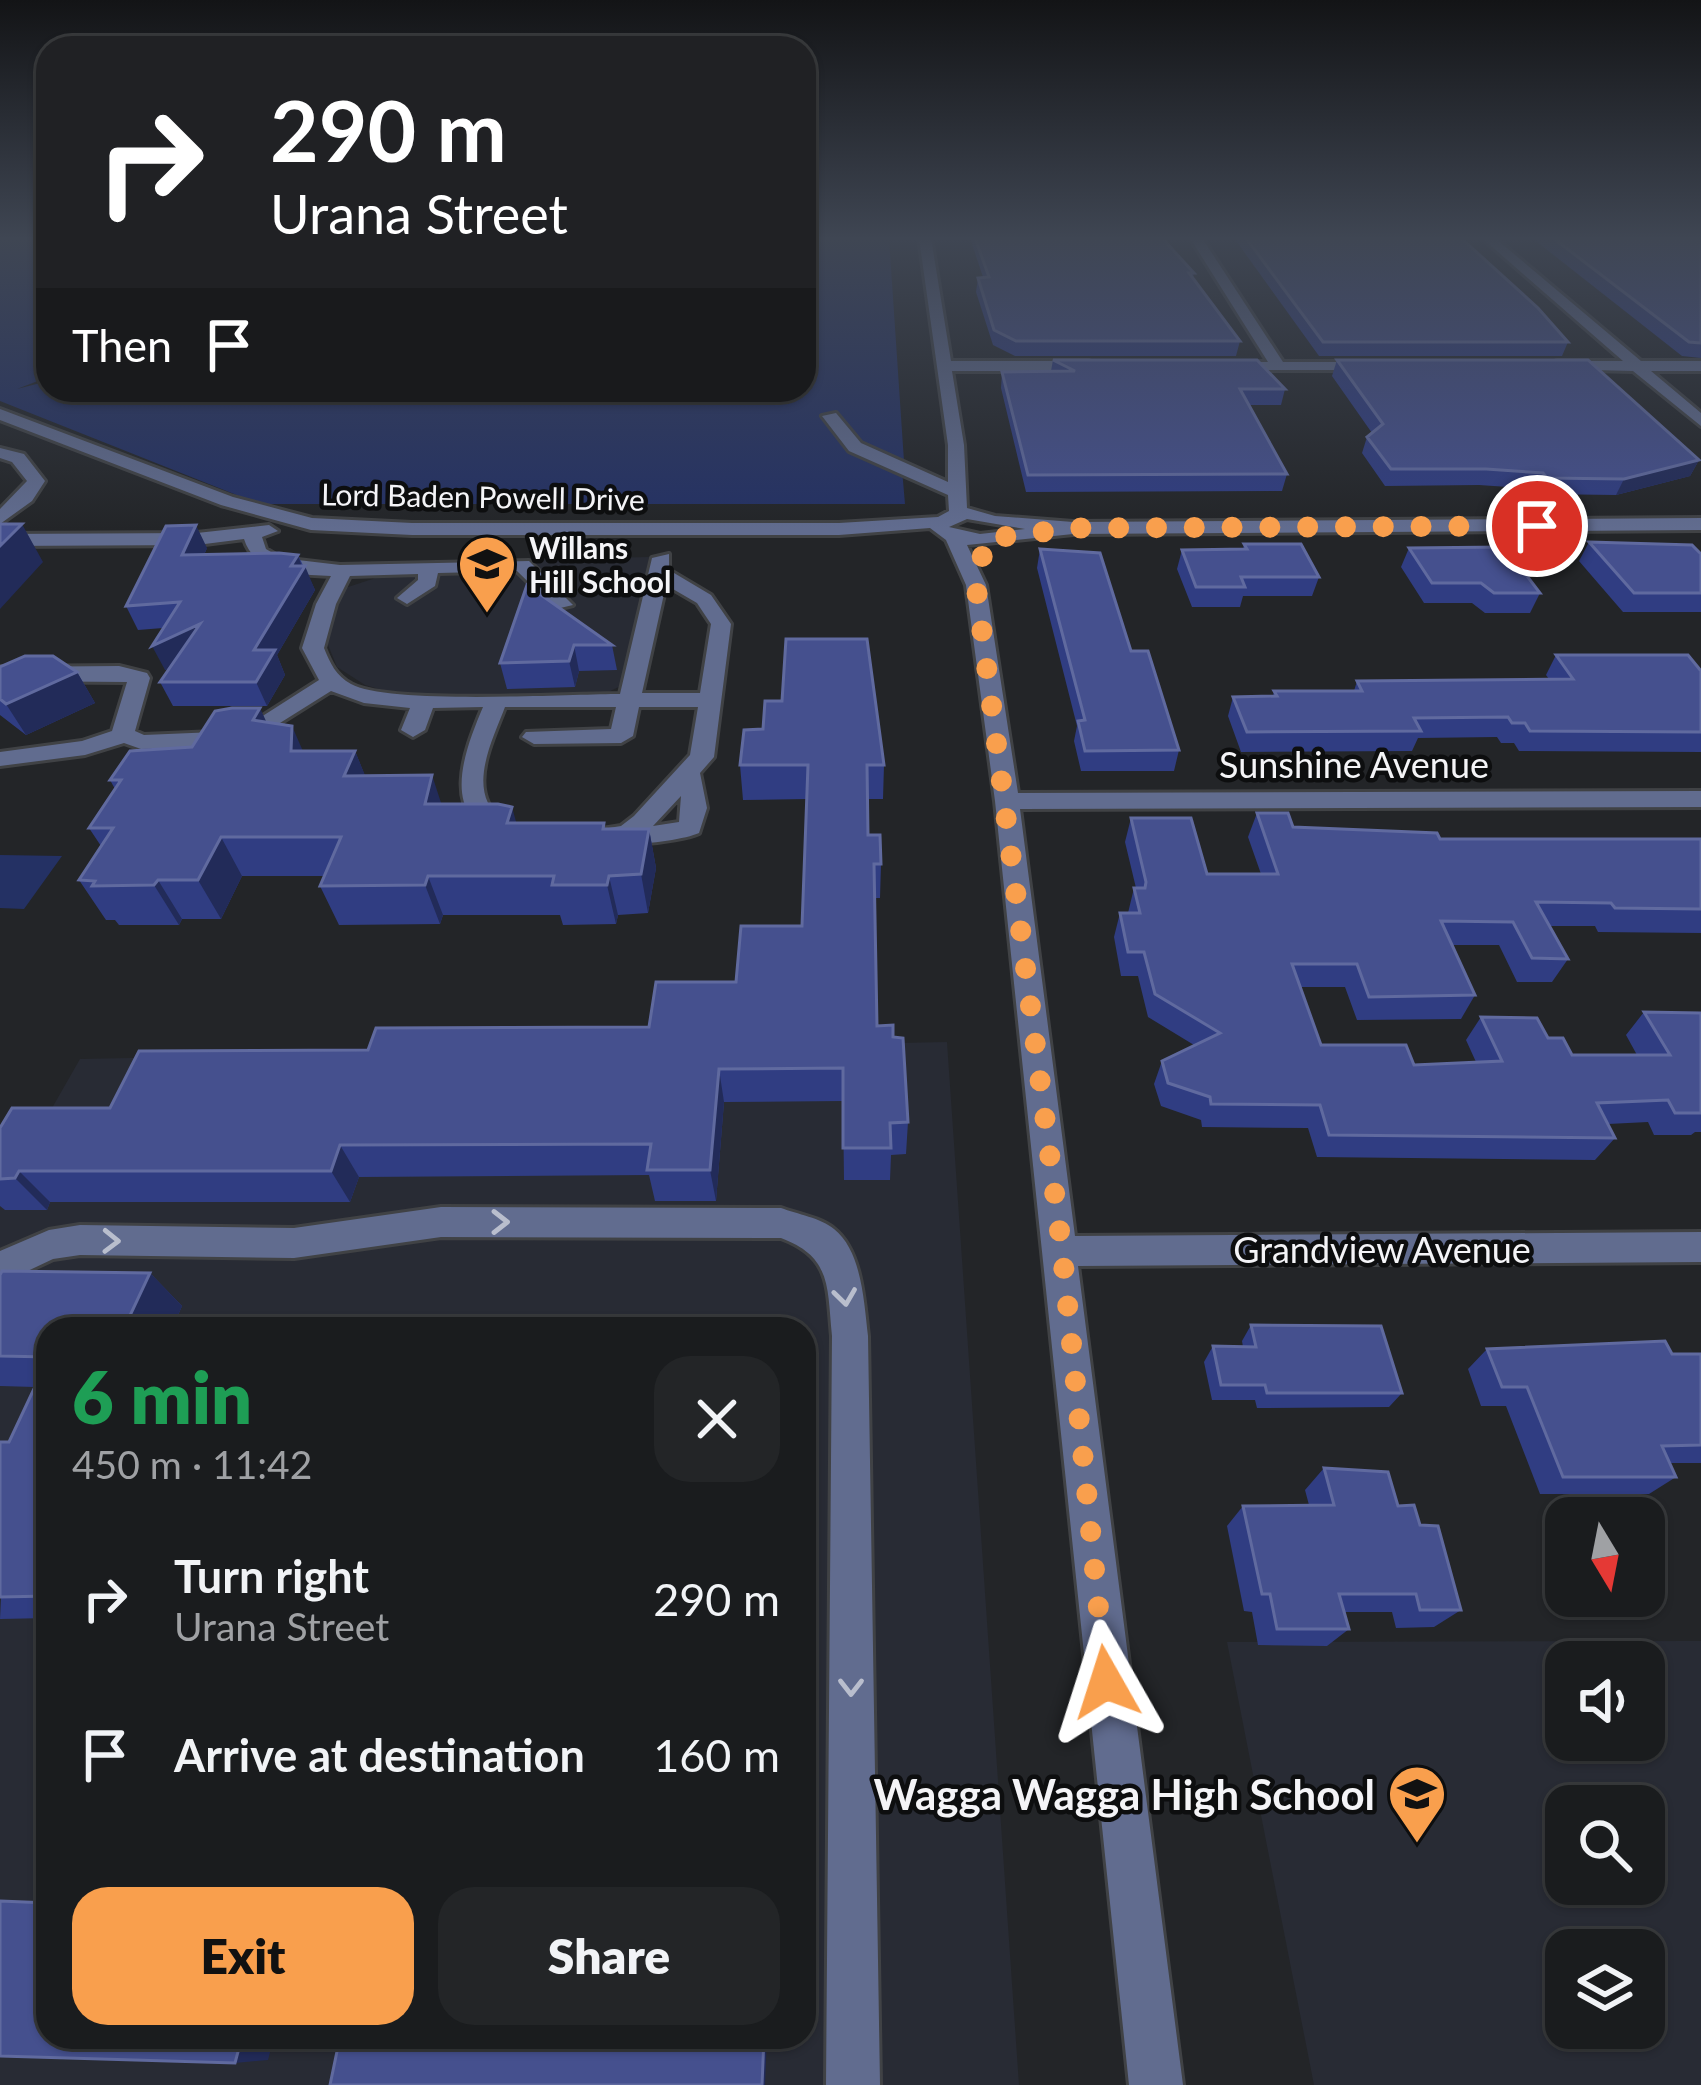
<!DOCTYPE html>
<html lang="en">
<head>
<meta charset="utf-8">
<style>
  :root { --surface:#1a1c1e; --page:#232527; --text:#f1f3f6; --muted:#9fa1a4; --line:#383a3c; --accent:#f99f4d }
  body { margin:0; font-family:Lato,sans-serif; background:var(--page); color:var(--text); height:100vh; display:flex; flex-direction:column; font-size:45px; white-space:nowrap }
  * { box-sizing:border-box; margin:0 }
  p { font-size:39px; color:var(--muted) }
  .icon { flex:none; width:66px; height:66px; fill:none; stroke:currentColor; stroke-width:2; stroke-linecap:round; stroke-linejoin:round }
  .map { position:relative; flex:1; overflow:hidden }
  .sheet { position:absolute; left:36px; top:1317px; width:780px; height:732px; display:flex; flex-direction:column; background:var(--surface); border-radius:36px; box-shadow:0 3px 9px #0004,0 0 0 3px var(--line) }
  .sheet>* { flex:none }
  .top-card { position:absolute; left:36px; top:36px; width:780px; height:366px; border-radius:36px; box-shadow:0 3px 9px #0004,0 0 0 3px var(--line); background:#202124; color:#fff; overflow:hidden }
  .needle { width:78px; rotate:170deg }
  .buttons { position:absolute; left:1545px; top:1497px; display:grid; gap:24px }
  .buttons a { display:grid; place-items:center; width:120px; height:120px; border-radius:24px; background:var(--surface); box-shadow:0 3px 9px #0004,0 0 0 3px var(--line); font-size:60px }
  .pin { position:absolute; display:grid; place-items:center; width:102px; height:102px; color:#fff; margin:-51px; border:6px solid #fff; border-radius:50%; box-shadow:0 3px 12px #0007 }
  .me { position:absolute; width:132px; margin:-66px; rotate:354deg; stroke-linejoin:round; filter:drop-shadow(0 0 9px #0008) }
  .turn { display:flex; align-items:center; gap:42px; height:252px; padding:0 36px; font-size:54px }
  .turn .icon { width:156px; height:156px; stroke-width:2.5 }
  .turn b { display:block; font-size:84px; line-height:102px }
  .then { display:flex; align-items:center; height:114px; padding:0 36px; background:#0003; gap:24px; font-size:45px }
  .round { display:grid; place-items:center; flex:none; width:126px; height:126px; border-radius:36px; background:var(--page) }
  .overview { display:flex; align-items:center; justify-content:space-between; height:204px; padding:0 36px }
  h1 { font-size:72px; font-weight:800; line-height:90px; color:#1e9e55 }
  .button { display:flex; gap:24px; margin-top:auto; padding:24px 36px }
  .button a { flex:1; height:138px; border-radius:36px; background:var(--accent); color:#111; font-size:48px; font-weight:800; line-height:138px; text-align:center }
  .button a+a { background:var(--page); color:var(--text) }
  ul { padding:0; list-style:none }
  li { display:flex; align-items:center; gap:36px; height:156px; padding:0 36px }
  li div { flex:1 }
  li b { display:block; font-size:45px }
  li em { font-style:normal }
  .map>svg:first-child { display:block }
  .built { fill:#282b34; fill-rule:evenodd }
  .green { fill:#243164 }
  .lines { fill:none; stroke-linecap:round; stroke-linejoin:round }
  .minor-casing { stroke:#404245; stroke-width:6 }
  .minor { fill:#616c8f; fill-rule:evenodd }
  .wall { fill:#303d82 }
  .shaded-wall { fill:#222b59 }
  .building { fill:#45508e; stroke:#606a9f; stroke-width:3 }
  .oneway { stroke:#b9becd }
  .route { stroke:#f99f4d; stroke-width:21; stroke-dasharray:0 37.8 }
  .labels { text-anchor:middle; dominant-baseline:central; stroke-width:9; stroke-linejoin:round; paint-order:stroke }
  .far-street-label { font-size:30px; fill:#f4f4f7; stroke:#0d0e0f }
  .far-poi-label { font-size:30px; font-weight:bold; fill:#f4f4f7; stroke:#0d0e0f; text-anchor:start }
  .street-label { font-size:36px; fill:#f4f4f7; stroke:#0d0e0f }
  .near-poi-label { font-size:42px; font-weight:bold; fill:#f4f4f7; stroke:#0d0e0f; text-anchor:end }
</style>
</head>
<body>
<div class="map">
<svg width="1701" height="2085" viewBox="0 0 1701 2085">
  <rect width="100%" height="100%" fill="#232528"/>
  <path class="built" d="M649,557L627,683L604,694L400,695L365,685L337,667L326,640L342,589L424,562Z
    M947,1042L1019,2085H0V1199L80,1059ZM48,1329H804V2037H48Z
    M1701,1641V2085H1314L1227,1642ZM1566,1662H1644V1740H1566ZM1566,1806H1644V1884H1566ZM1566,1950H1644V2028H1566Z"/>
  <path class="green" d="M0,238H48V377L17,389L48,381V390H804V238H889L904,461L877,449L867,451L902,469L905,504H259L0,401Z
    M0,855L62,856L24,909L0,908Z"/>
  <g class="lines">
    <defs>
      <path id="minor" d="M919,238H931L951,361H1089L1097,366L1089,371H952L964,445L967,508L995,516L1073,522L1701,518V530L1073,534L967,545L986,585L1018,793L1701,791V807L1020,809L1075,1236L1701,1232V1262L1078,1266L1183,2085H1129L995,801L966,585L946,540L930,528L839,535H412L311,530L221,505L0,420V409L233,497L312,518L412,523H839L938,517L949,511L948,495L849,451L822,416L836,413L861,443L948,482V445ZM967,519L1025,529L980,534L949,527Z
        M1190,238H1202L1283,362H1371L1376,364V370H1222V364L1227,362H1268Z
        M1482,238H1495L1641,361H1701V371H1651L1701,413V426L1633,371L1552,369V363L1557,361H1623Z
        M0,448L24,454L45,481L32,501L0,524V509L27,481L12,462L0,458Z
        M269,525L278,531L262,537L266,549L281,558L340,565L529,561L573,605L556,609L517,571L438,573L435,586L407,604L397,598L418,580V574L350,576L336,604L324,648C330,663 336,676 351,684C388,705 568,694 620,694L652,558L669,554V570L711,595L731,624L714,757L700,773L707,808L699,833C679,842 601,851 586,837L590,831L621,826L634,816L690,755L698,707H639L633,736L621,743L534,744L522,737L526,732L611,729L616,707H505C495,734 474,774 488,803C494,815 508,819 517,829L504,837C438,819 464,752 483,707L433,708L425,730L413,737L401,730L410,708L364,703L331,691L245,745L141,749L124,743L85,755L0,766V752L82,741L112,731L127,682L0,681V667L119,666L147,673L150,678L135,731L144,735L239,731L319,680L302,648L316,604L331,576C300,574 255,575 244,539L197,545L0,546V534L197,533ZM666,585L697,603L711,624L700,693H642ZM681,796L679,822L653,826Z
        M441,1207L781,1208C797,1214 821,1218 834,1229C862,1251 864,1303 868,1336L880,2085H826L832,1336C827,1287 832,1257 781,1238L441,1237L294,1258L80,1255L53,1259L0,1284V1251L49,1230L80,1225L294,1228Z"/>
    </defs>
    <use href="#minor" class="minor-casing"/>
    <use href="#minor" class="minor"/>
  </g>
  <path class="wall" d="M970,238H1165V241L1194,273L1193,278L1240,341L1236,356H1015L993,345L976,292L978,278L983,277Z
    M1234,238H1461L1568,342L1562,356H1319Z
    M1532,238H1701V358L1682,356Z
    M1053,360L1285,389L1281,405H1249L1287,474L1282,491L1026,492L1001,388L1002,372L1051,371Z
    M1337,360L1699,460L1690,476L1616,495L1539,494L1535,489L1479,485L1385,486L1362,453L1367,437L1372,433L1332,376Z
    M1589,542L1701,554V612H1623L1579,561Z
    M1244,544L1319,577L1312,596H1243L1240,607H1192L1177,569L1182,550L1243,549Z
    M207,548L204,555H298L315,590L277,655L285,675L267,706H173L160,682L169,668L165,670L163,628L138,630L126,606Z
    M1409,548L1540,593L1530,613H1485L1472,603H1424L1401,567Z
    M1040,549L1131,651L1179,750L1174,771H1081L1074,741L1077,726L1037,568Z
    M527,585L612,645L617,670L579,671L575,687L507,689L500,663Z
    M1556,655L1701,671V752L1519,751L1514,743H1501L1497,737L1418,738L1412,751L1241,752L1228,716L1233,697L1273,696L1274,691H1354L1357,681L1549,679L1546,675Z
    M0,667L77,672L95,703L26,735L0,715Z
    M267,722L303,751H355L365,776L441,804L517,823H604L605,829H649L656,868L648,913L618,915L616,924L563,925L560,915H443L440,924L339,925L320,886L324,876H242L221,919H182L179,925H119L115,920H106L79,880L101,846L89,828L115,789L110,780L192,747Z
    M740,765H884L883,799H867L868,835L881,864L880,898H874L877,1026L893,1037L908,1122L906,1154L891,1155L890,1180H844L843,1101L724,1102L716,1201H655L649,1175L359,1177L350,1202H50L47,1210H5L0,1206V1128L110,1108L368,1050L649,1027L736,982L802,926L807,799L743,800Z
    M1257,813L1293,827L1440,839H1701V933L1598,932L1595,926H1550L1568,959L1552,982H1517L1499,945H1452L1475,995L1461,1019L1357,1020L1345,987H1300L1321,1045L1414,1065L1476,1062L1466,1040L1481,1017L1548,1038L1572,1055H1637L1626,1035L1644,1012L1701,1013V1132H1695L1691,1135H1654L1648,1122L1608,1124L1615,1138L1595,1160L1317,1157L1308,1128L1202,1127L1201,1120L1161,1106L1154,1084L1162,1061L1194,1045L1148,1017L1138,976H1121L1114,937L1120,913H1128L1134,888H1136L1125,842L1131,818L1207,874H1261L1248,837Z
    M150,1273L182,1306L172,1329H48V1618L0,1619L9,1442L35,1387L0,1386V1275Z
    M1251,1325L1402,1393L1389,1407L1257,1408L1255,1400H1212L1204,1362L1213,1346L1243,1347L1242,1341Z
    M1487,1349L1701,1354V1463H1670L1676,1477L1649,1494H1540L1506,1406H1481L1468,1369Z
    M1324,1468L1398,1506L1420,1525L1461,1610L1434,1627L1396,1628L1392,1612H1344L1349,1629L1327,1646L1258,1645L1252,1612L1244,1611L1227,1526L1243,1506L1309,1505L1305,1490Z"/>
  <path class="shaded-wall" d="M1699,460L1690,476L1616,495L1624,479Z
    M22,524L43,562L0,609V546Z
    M196,525L207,548L193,579L182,555Z
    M298,555L303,570L305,566L315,590L277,655L285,675L267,706L256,682L254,650L291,566Z
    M200,624L211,648L165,670L152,646Z
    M574,645L579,671L575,687L569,661Z
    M77,672L95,703L26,735L6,704Z
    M260,708L278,747L253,720Z
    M292,726L309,765L291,751Z
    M355,751L371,790L344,776Z
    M432,775L445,815L425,804Z
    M512,807L523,847L507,823Z
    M649,829L656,868L648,913L641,874Z
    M221,837L242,876L221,919L198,880Z
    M428,876L443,915L440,924L425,885Z
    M609,876L618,915L616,924L607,885Z
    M158,880L182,919L179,925L154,885Z
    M719,1069L724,1102L716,1201L710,1170Z
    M340,1145L359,1177L350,1202L331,1171Z
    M19,1171L50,1202L47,1210L15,1178Z
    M150,1273L182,1306L172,1329H135L127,1322Z
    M242,2037H274L268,2060L235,2063Z
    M764,2037H767L765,2085H762Z"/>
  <path class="building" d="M975,238H1162L1194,273H1189L1240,341H1016L994,330L978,278L989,277Z
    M1246,238H1461L1538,308L1568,342H1323Z
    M1553,238H1701V343L1689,342Z
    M1053,360H1257L1285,389H1240L1287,474L1028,475L1002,372L1075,371Z
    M1337,360H1588L1699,460L1624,479L1547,478L1543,473L1486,469H1391L1367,437L1383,424Z
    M0,524H22L0,546Z
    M196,525L182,555L279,553L298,555L291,566H305L254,650H275L256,682H160L200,624L152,646L180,602L126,606L166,526Z
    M1589,542L1692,545L1701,554V593H1634Z
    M1244,544H1301L1319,577H1241L1245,587H1196L1182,550L1247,549Z
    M1505,547L1540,593H1494L1481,583H1432L1409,548Z
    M1040,549L1100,553L1131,651H1148L1179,750L1085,751L1078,721L1085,720Z
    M527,585L612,645H574L569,661L500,663Z
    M786,639H867L884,765H867L868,835H880L881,864H874L877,1026L893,1025V1037L903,1038L908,1122L890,1123L891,1148H843V1068L719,1069L710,1170H647L651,1144L340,1145L331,1171H19L15,1178L0,1179V1128L12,1108H110L139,1051L368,1050L376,1028L649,1027L656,982H736L741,926H802L808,765H740L744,730L763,729L765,701H782Z
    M1556,655H1688L1701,671V732L1530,731L1525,723H1512L1508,717L1414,718L1421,731L1247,732L1233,697L1277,696L1274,691H1362L1357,681L1573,679Z
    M25,656H53L77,672L6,704L0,699V667Z
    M232,708H260L253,720L292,726L291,751H355L344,776L432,775L425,804H498L512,807L507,823H604L603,829H649L641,874L609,876L607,885H552L554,876H428L425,885L320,886L341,837H221L198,880H158L154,885L92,886L95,881L79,880L113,828H89L121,780H110L130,751L192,747L215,711Z
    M1257,813H1288L1293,827L1437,833L1440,839H1701V909L1615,908L1611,903L1536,902L1568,959L1532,958L1513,922L1441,921L1475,995L1369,997L1357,964H1292L1321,1045H1406L1414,1065L1502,1061L1481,1017L1537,1018L1548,1038H1563L1572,1055H1670L1644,1012L1701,1013V1113H1675L1668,1100L1597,1103L1615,1138L1329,1135L1320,1105L1211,1104L1210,1097L1168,1083L1162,1061L1220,1033L1155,994L1144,952H1128L1120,913H1140L1134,888H1145L1146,882L1131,818H1191L1207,874H1278Z
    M2,1271L150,1273L127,1322H119L115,1329H48V1357L0,1356V1275Z
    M1251,1325L1381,1326L1402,1393H1267L1265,1385H1221L1213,1346L1256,1347Z
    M1665,1341L1672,1354H1701V1445L1662,1446L1676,1477H1563L1527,1387H1502L1487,1349Z
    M48,1359V1596L0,1597V1442H9Z
    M1324,1468L1388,1472L1398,1506L1414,1505L1420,1525L1438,1526L1461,1610H1420L1416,1594H1339L1349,1629H1277L1270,1594H1262L1243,1506L1334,1505Z
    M0,1901L48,1903V2037H242L235,2063L0,2056Z
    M340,2037H764L762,2085H330Z"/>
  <defs><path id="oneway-chevron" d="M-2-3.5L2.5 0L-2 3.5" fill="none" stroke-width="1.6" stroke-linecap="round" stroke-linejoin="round" transform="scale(3)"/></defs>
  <g class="oneway">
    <use href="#oneway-chevron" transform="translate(500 1222)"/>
    <use href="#oneway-chevron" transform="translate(111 1241) rotate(1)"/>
    <use href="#oneway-chevron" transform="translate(845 1297) rotate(82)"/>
    <use href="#oneway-chevron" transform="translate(851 1687) rotate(90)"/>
  </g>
  <linearGradient id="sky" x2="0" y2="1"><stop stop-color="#131416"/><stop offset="0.45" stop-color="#3f4653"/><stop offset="1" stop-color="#3f4653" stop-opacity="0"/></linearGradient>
  <rect width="1701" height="530" fill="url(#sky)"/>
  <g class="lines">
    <path class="route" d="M1106,1682L1062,1250L976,585L986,539L1073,528L1537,526"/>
  </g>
  <defs>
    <symbol id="school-pin" viewBox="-11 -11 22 30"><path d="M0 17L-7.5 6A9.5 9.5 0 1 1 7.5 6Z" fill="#f99f4d" stroke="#0d0e0f"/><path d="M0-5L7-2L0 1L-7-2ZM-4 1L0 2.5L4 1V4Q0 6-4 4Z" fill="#111"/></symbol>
  </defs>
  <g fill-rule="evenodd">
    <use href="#school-pin" x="454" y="531" width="66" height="90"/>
    <use href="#school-pin" x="1384" y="1761" width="66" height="90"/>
  </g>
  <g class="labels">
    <g class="far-street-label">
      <text transform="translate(483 496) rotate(1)">Lord Baden Powell Drive</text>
    </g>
    <g class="far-poi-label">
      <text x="529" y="547">Willans<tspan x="529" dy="34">Hill School</tspan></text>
    </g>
    <g class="street-label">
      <text x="1354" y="764">Sunshine Avenue</text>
      <text x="1382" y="1249">Grandview Avenue</text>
    </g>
    <g class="near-poi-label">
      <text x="1375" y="1794">Wagga Wagga High School</text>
    </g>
  </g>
</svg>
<div class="buttons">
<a><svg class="needle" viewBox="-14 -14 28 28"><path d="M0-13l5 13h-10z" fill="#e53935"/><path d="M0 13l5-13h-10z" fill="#9fa1a4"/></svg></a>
<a><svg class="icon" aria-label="sound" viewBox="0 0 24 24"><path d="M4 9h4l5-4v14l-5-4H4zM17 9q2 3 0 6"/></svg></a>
<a><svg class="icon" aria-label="search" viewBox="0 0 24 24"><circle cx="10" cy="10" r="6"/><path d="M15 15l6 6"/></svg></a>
<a><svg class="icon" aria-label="layers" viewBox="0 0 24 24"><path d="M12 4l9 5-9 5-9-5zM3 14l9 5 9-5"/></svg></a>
</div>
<div class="pin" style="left:1537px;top:526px;background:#d93025"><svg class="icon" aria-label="arrive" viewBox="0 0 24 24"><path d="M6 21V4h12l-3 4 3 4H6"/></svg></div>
<svg class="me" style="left:1106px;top:1682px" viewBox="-20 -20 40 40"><path d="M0-17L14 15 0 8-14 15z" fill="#f99f4d" stroke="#fff" stroke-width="4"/></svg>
<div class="top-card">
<div class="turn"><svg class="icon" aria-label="right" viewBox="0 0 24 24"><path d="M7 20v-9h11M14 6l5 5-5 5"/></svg><div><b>290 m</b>Urana Street</div></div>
<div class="then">Then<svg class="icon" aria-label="arrive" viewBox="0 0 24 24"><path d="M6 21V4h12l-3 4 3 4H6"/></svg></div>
</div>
<section class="sheet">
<div class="overview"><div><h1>6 min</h1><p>450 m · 11:42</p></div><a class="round"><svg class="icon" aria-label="close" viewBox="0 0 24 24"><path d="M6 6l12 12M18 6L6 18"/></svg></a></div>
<ul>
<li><svg class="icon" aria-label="right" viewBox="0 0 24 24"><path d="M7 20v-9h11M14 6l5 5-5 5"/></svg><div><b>Turn right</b><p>Urana Street</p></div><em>290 m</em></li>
<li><svg class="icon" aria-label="arrive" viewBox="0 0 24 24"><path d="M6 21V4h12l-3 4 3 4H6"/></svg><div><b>Arrive at destination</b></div><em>160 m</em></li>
</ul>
<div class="button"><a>Exit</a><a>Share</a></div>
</section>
</div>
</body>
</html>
